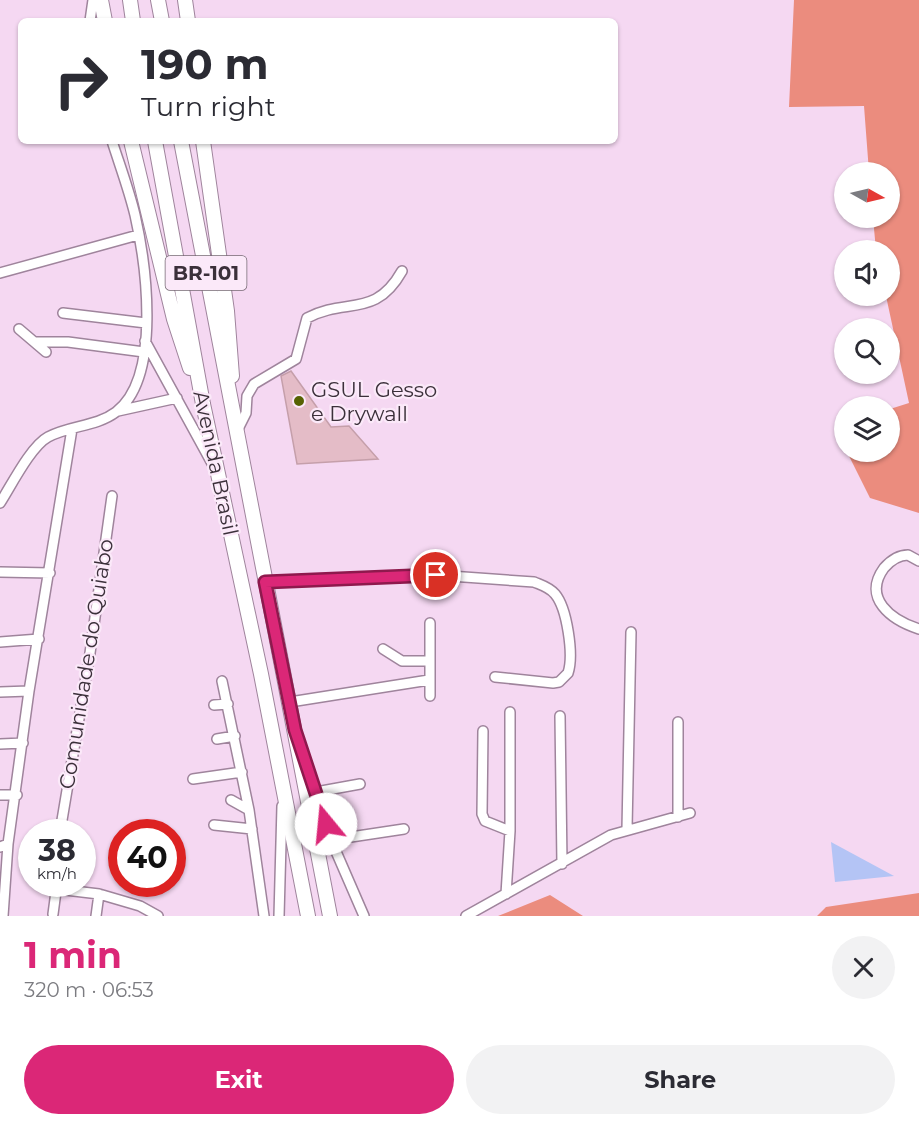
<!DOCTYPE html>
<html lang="en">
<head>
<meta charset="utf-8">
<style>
  :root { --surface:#fff; --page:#f2f2f3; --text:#2b2b33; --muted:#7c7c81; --accent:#db2777 }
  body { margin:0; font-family:Montserrat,sans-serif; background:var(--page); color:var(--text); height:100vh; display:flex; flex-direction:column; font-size:22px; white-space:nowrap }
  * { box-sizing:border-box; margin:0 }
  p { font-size:20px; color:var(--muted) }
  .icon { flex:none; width:33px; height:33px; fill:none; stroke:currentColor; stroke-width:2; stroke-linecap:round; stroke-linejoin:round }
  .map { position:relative; height:916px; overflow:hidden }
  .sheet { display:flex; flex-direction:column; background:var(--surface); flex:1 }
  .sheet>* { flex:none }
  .top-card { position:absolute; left:18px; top:18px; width:600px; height:126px; border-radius:9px; box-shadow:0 2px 4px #0004; background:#fff; color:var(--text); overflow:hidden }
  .needle { width:39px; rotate:98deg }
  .tools { position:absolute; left:834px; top:162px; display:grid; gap:12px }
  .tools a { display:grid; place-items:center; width:66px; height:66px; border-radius:50%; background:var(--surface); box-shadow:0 2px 4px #0004; font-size:30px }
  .speed { position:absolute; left:18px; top:819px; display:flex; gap:12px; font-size:30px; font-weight:700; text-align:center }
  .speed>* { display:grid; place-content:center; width:78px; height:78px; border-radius:50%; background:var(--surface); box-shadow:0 2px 4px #0004; line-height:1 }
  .speed small { font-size:15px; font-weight:400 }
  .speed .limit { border:9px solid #d22; background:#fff; color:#111 }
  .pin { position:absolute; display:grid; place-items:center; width:51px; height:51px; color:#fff; margin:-26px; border:3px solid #fff; border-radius:50%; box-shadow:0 2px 6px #0007 }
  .me { position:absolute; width:66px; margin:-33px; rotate:343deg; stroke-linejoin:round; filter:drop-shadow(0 0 4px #0008) }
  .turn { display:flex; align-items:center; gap:21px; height:126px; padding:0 24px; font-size:27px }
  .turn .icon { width:78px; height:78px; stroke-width:2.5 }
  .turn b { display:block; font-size:42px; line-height:51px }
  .round { display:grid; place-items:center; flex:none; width:63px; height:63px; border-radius:32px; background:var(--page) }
  .headline { display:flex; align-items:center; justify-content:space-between; height:102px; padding:0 24px }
  h1 { font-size:36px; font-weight:700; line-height:45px; color:var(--accent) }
  .cta { display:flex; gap:12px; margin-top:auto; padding:12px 24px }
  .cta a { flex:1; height:69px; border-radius:36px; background:var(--accent); color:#fff; font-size:24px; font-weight:700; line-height:69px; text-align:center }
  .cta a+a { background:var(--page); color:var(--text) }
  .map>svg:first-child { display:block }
  .forest { fill:#eb8c7e }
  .water { fill:#b4c4f5 }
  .building { fill:#e4bcc7; stroke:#c59faa; stroke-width:1.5 }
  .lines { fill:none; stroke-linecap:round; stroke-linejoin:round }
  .minor-casing { stroke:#9f849c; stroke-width:12 }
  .highway-casing { stroke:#9f849c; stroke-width:16 }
  .minor { stroke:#fff; stroke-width:9 }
  .highway { stroke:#fff; stroke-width:14 }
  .route-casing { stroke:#8e194d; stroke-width:15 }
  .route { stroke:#db2777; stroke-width:10 }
  .poi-dot { fill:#566202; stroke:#fbe9f9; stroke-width:2 }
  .labels { text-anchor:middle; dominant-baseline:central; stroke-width:4.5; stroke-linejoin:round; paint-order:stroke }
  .shield { fill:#fbe9f9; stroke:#756873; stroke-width:1.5 }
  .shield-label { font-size:20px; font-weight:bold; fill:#3b303a }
  .poi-label { font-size:21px; fill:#3b303a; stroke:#fbe9f9; text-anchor:start }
  .street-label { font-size:21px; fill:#3b303a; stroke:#fbe9f9 }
</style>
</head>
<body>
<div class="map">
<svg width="919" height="916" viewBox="0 0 919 916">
  <rect width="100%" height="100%" fill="#f5d8f2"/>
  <path class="forest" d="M794,0H919V513L870,498L847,452H890V409L909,403L886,296H890V250H876L873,218H890V172H869L864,106L789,107Z
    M919,893V916H817L826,907Z
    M550,895L583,916H498Z"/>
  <path class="water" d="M831,842L894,876L835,882Z"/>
  <path class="building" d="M291,371L331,427L349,426L378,459L297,464L281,376Z"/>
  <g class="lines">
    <defs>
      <path id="minor" d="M90,21L93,0
        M0,273L138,235
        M63,313L146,323
        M19,329L46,352
        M145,341L213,465
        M36,342H68L144,352
        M118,411L177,398
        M237,431L246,413L247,396L254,384L296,359L307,318C346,297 375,319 402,271
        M0,503C11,486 31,446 48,437C70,425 96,427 116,412C162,377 146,264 135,215C129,190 120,166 112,141
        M919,561L908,555C898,555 891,560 884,568C862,598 891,620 919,629
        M0,572L50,573
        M265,582L436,575L534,582C541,585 549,587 555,594C567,608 574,655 568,673L559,682L553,683L495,677
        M430,623V696
        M0,642L39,639
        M383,649L402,661H428
        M222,681L249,810L264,916
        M0,692L29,691
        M290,702L429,680
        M214,705L228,704
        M560,716L562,864
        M678,722V817
        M483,731L482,814L485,821L510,831
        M217,739L235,736
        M0,744L23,743
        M306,761L331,840L364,916
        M193,779L242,772
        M316,792L360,784
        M0,795H17
        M231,800L249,810
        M214,825L252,829
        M627,829L631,632
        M60,832L90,653L112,496
        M331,840L404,829
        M0,847L8,844L29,691L72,429
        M57,889L99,894L96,916
        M99,894L140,906L158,916
        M506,894L510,831V712
        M53,914L57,884
        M3,916L8,844
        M279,916L282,806
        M466,916L611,835L690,813"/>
      <path id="highway" d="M101,0L105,21
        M130,0L133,21
        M158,0L162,21
        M185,0L188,21
        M131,141L174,319L190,368
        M155,141L203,404L261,674L308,916
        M181,141L330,916
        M203,141L227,311L232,376"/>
    </defs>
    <use href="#minor" class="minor-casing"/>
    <use href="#highway" class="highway-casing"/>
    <use href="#minor" class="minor"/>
    <use href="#highway" class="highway"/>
  </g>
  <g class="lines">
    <defs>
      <path id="route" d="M326,824L295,730L265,582L436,575"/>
    </defs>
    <use href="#route" class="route-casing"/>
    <use href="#route" class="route"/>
  </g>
  <circle class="poi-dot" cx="299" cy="401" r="6"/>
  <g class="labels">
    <rect class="shield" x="165.5" y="256" width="81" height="34" rx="4.5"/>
    <g class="shield-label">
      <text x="206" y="273">BR-101</text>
    </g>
    <g class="poi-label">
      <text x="311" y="389">GSUL Gesso<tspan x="311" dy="24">e Drywall</tspan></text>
    </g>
    <g class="street-label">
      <text transform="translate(216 463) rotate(78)">Avenida Brasil</text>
      <text transform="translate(86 664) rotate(-81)">Comunidade do Quiabo</text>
    </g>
  </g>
</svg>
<div class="tools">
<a><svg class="needle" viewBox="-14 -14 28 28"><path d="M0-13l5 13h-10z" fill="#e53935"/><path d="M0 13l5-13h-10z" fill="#7c7c81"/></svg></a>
<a><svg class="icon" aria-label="sound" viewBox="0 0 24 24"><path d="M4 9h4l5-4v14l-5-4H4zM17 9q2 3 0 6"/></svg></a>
<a><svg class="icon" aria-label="search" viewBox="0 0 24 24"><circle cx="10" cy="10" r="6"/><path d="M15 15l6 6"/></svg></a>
<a><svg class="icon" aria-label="layers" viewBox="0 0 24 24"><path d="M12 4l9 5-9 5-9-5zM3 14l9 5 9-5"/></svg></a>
</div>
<div class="speed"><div>38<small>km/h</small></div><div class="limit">40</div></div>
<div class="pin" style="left:436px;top:575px;background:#d93025"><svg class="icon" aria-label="arrive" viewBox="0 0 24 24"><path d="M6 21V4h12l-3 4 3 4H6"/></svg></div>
<svg class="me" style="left:326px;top:824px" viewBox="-20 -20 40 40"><circle r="19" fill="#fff"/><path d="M0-13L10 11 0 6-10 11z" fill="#db2777"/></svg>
<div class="top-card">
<div class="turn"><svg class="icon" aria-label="right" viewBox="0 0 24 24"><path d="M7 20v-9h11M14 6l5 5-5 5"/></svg><div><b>190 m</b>Turn right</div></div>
</div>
</div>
<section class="sheet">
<div class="headline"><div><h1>1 min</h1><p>320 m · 06:53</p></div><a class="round"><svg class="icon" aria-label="close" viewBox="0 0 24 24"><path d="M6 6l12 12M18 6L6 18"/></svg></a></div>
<div class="cta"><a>Exit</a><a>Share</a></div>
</section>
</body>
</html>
